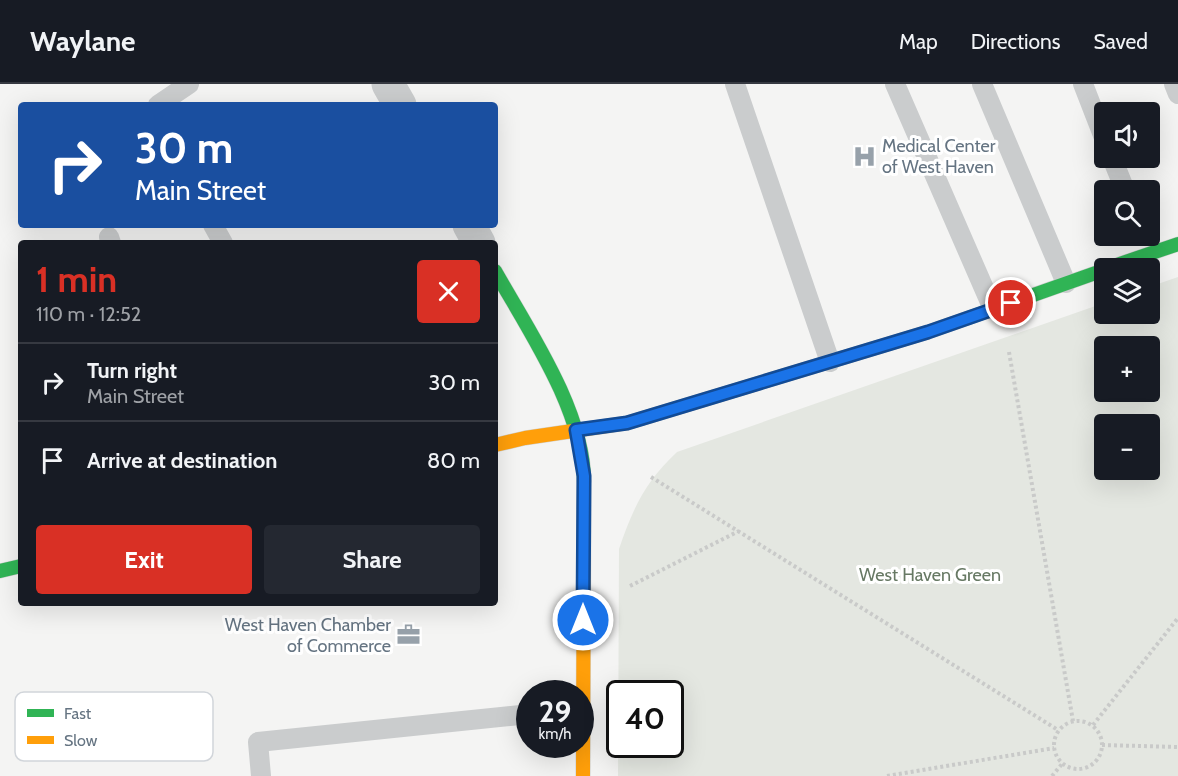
<!DOCTYPE html>
<html lang="en">
<head>
<meta charset="utf-8">
<style>
  :root { --surface:#171b24; --page:#242831; --text:#f1f3f6; --muted:#9ea1a6; --line:#363941; --accent:#d93025 }
  body { margin:0; font-family:Cabin,sans-serif; background:var(--page); color:var(--text); height:100vh; display:flex; flex-direction:column; font-size:22px; white-space:nowrap }
  * { box-sizing:border-box; margin:0 }
  p { font-size:20px; color:var(--muted) }
  .icon { flex:none; width:33px; height:33px; fill:none; stroke:currentColor; stroke-width:2; stroke-linecap:round; stroke-linejoin:round }
  .map { position:relative; flex:1; overflow:hidden }
  .drawer { position:absolute; left:18px; top:156px; width:480px; height:366px; display:flex; flex-direction:column; background:var(--surface); border-radius:6px; box-shadow:0 6px 24px #0002 }
  .drawer>* { flex:none }
  .hud { position:absolute; left:18px; top:18px; width:480px; height:126px; border-radius:6px; box-shadow:0 6px 24px #0002; background:#1a4fa0; color:#fff; overflow:hidden }
  .controls { position:absolute; left:1094px; top:18px; display:grid; gap:12px }
  .controls a { display:grid; place-items:center; width:66px; height:66px; border-radius:6px; background:var(--surface); box-shadow:0 6px 24px #0002; font-size:30px }
  .speed { position:absolute; left:516px; top:596px; display:flex; gap:12px; font-size:30px; font-weight:700; text-align:center }
  .speed>* { display:grid; place-content:center; width:78px; height:78px; border-radius:50%; background:var(--surface); box-shadow:0 6px 24px #0002; line-height:1 }
  .speed small { font-size:15px; font-weight:400 }
  .speed .limit { border:3px solid #111; border-radius:9px; background:#fff; color:#111 }
  .pin { position:absolute; display:grid; place-items:center; width:51px; height:51px; color:#fff; margin:-26px; border:3px solid #fff; border-radius:50%; box-shadow:0 2px 6px #0007 }
  .me { position:absolute; width:66px; margin:-33px; rotate:0deg; stroke-linejoin:round; filter:drop-shadow(0 0 4px #0008) }
  .turn { display:flex; align-items:center; gap:21px; height:126px; padding:0 18px; font-size:27px }
  .turn .icon { width:78px; height:78px; stroke-width:2.5 }
  .turn b { display:block; font-size:42px; line-height:51px }
  .round { display:grid; place-items:center; flex:none; width:63px; height:63px; border-radius:6px; background:var(--page) }
  .headline { display:flex; align-items:center; justify-content:space-between; height:102px; padding:0 18px }
  h1 { font-size:36px; font-weight:700; line-height:45px; color:var(--accent) }
  .primary-button { display:flex; gap:12px; margin-top:auto; padding:12px 18px }
  .primary-button a { flex:1; height:69px; border-radius:6px; background:var(--accent); color:#fff; font-size:24px; font-weight:700; line-height:69px; text-align:center }
  .primary-button a+a { background:var(--page); color:var(--text) }
  ul { padding:0; list-style:none }
  li { display:flex; align-items:center; gap:18px; height:78px; padding:0 18px; border-top:2px solid var(--line) }
  li div { flex:1 }
  li b { display:block; font-size:22px }
  li em { font-style:normal }
  header { display:flex; align-items:center; gap:36px; box-sizing:border-box; height:84px; padding:0 30px; background:var(--surface); border-bottom:2px solid var(--line) }
  header strong { font-size:28px }
  nav { display:flex; gap:33px; margin-inline-start:auto; font-size:21px }
  .map>svg:first-child { display:block }
  .green { fill:#e4e7e1; fill-rule:evenodd }
  .lines { fill:none; stroke-linecap:round; stroke-linejoin:round }
  .fast-casing { stroke:#d0d1d1; stroke-width:15 }
  .slow-casing { stroke:#d0d1d1; stroke-width:15 }
  .path { stroke:#c9cac9; stroke-width:4; stroke-dasharray:3 3; stroke-linecap:butt }
  .lane { stroke:#cacccd; stroke-width:20 }
  .street { stroke:#cacccd; stroke-width:33 }
  .fast { stroke:#30b455; stroke-width:14 }
  .slow { stroke:#ff9f0a; stroke-width:14 }
  .route-casing { stroke:#114b97; stroke-width:15 }
  .route { stroke:#1a73e8; stroke-width:10 }
  .labels { text-anchor:middle; dominant-baseline:central; stroke-width:6; stroke-linejoin:round; paint-order:stroke }
  .poi-label { font-size:18px; fill:#657482; stroke:#fff; text-anchor:start }
  .park-label { font-size:18px; fill:#677964; stroke:#fff }
  .key { fill:#fff; stroke:#d1d5da; stroke-width:1.5 }
  .key-label { font-size:16px; fill:#657482 }
</style>
</head>
<body>
<header>
<strong>Waylane</strong>
<nav><a>Map</a><a>Directions</a><a>Saved</a></nav>
</header>
<div class="map">
<svg width="1178" height="692" viewBox="0 0 1178 692">
  <rect width="100%" height="100%" fill="#f4f4f3"/>
  <path class="green" d="M1178,193V692H618L619,465C633,424 645,398 677,368L1104,219V230H1149V203ZM1104,262H1149V308H1104ZM1104,340H1149V386H1104ZM620,609H670V660H620Z"/>
  <g class="lines">
    <defs>
      <path id="fast" d="M1108,184L1178,160
        M495,187C529,247 584,327 584,397
        M968,234L1104,186
        M0,487L21,482"/>
      <path id="slow" d="M495,361L525,354L627,339L928,248L968,234
        M583,692L584,397"/>
    </defs>
    <use href="#fast" class="fast-casing"/>
    <use href="#slow" class="slow-casing"/>
    <path class="path" d="M1009,268L1073,637
      M651,393L1058,646
      M630,502L739,447
      M1054 661a24 24 0 1 1 48 0a24 24 0 1 1-48 0Z
      M1093,641L1178,534
      M1102,661L1178,663
      M887,692L1054,664
      M1052,692L1062,680"/>
    <path class="lane" d="M735,0L830,278
      M895,0L993,225
      M982,0L1066,199
      M1083,0L1104,54
      M1174,0L1178,10
      M158,21L189,0
      M1112,74L1125,106
      M213,141L223,159
      M109,153L111,159
      M261,692L258,658L530,630"/>
    <path class="street" d="M388,0L400,21
      M469,141L479,159"/>
    <use href="#fast" class="fast"/>
    <use href="#slow" class="slow"/>
  </g>
  <g class="lines">
    <defs>
      <path id="route" d="M583,536L584,392L576,346L627,339L928,248L1011,219"/>
    </defs>
    <use href="#route" class="route-casing"/>
    <use href="#route" class="route"/>
  </g>
  <defs>
    <symbol id="hospital-bare" viewBox="-9 -9 18 18"><path d="M-5-5h3v3.5h4V-5h3V5h-3V1.5h-4V5h-3Z" fill="#97a1aa" stroke="#fff" stroke-width="2.5" paint-order="stroke"/></symbol>
    <symbol id="office-bare" viewBox="-9 -9 18 18"><path d="M-6-3h4V-5.5h4V-3h4V5H-6ZM-1-4.5V-3h2v-1.5ZM-6 0V1H6V0Z" fill="#97a1aa" stroke="#fff" stroke-width="2.5" paint-order="stroke"/></symbol>
  </defs>
  <g fill-rule="evenodd">
    <use href="#hospital-bare" x="848" y="56" width="33" height="33"/>
    <use href="#office-bare" x="392" y="534" width="33" height="33"/>
  </g>
  <g class="labels">
    <g class="poi-label">
      <text x="882" y="62">Medical Center<tspan x="882" dy="21">of West Haven</tspan></text>
      <text x="391" y="541" text-anchor="end">West Haven Chamber<tspan x="391" dy="21">of Commerce</tspan></text>
    </g>
    <g class="park-label">
      <text x="930" y="491">West Haven Green</text>
    </g>
  </g>
  <rect x="15" y="608" width="198" height="69" rx="9" class="key"/>
  <rect x="27" y="625" width="27" height="8" fill="#30b455"/>
  <rect x="27" y="652" width="27" height="8" fill="#ff9f0a"/>
  <g class="key-label">
    <text x="64" y="635">Fast</text>
    <text x="64" y="662">Slow</text>
  </g>
</svg>
<div class="controls">
<a><svg class="icon" aria-label="sound" viewBox="0 0 24 24"><path d="M4 9h4l5-4v14l-5-4H4zM17 9q2 3 0 6"/></svg></a>
<a><svg class="icon" aria-label="search" viewBox="0 0 24 24"><circle cx="10" cy="10" r="6"/><path d="M15 15l6 6"/></svg></a>
<a><svg class="icon" aria-label="layers" viewBox="0 0 24 24"><path d="M12 4l9 5-9 5-9-5zM3 14l9 5 9-5"/></svg></a>
<a>+</a>
<a>−</a>
</div>
<div class="speed"><div>29<small>km/h</small></div><div class="limit">40</div></div>
<div class="pin" style="left:1011px;top:219px;background:#d93025"><svg class="icon" aria-label="arrive" viewBox="0 0 24 24"><path d="M6 21V4h12l-3 4 3 4H6"/></svg></div>
<svg class="me" style="left:583px;top:536px" viewBox="-20 -20 40 40"><circle r="17" fill="#1a73e8" stroke="#fff" stroke-width="3"/><path d="M0-11L8 9 0 5-8 9z" fill="#fff"/></svg>
<div class="hud">
<div class="turn"><svg class="icon" aria-label="right" viewBox="0 0 24 24"><path d="M7 20v-9h11M14 6l5 5-5 5"/></svg><div><b>30 m</b>Main Street</div></div>
</div>
<section class="drawer">
<div class="headline"><div><h1>1 min</h1><p>110 m · 12:52</p></div><a class="round" style="background:#d93025;color:#fff"><svg class="icon" aria-label="close" viewBox="0 0 24 24"><path d="M6 6l12 12M18 6L6 18"/></svg></a></div>
<ul>
<li><svg class="icon" aria-label="right" viewBox="0 0 24 24"><path d="M7 20v-9h11M14 6l5 5-5 5"/></svg><div><b>Turn right</b><p>Main Street</p></div><em>30 m</em></li>
<li><svg class="icon" aria-label="arrive" viewBox="0 0 24 24"><path d="M6 21V4h12l-3 4 3 4H6"/></svg><div><b>Arrive at destination</b></div><em>80 m</em></li>
</ul>
<div class="primary-button"><a>Exit</a><a>Share</a></div>
</section>
</div>
</body>
</html>
